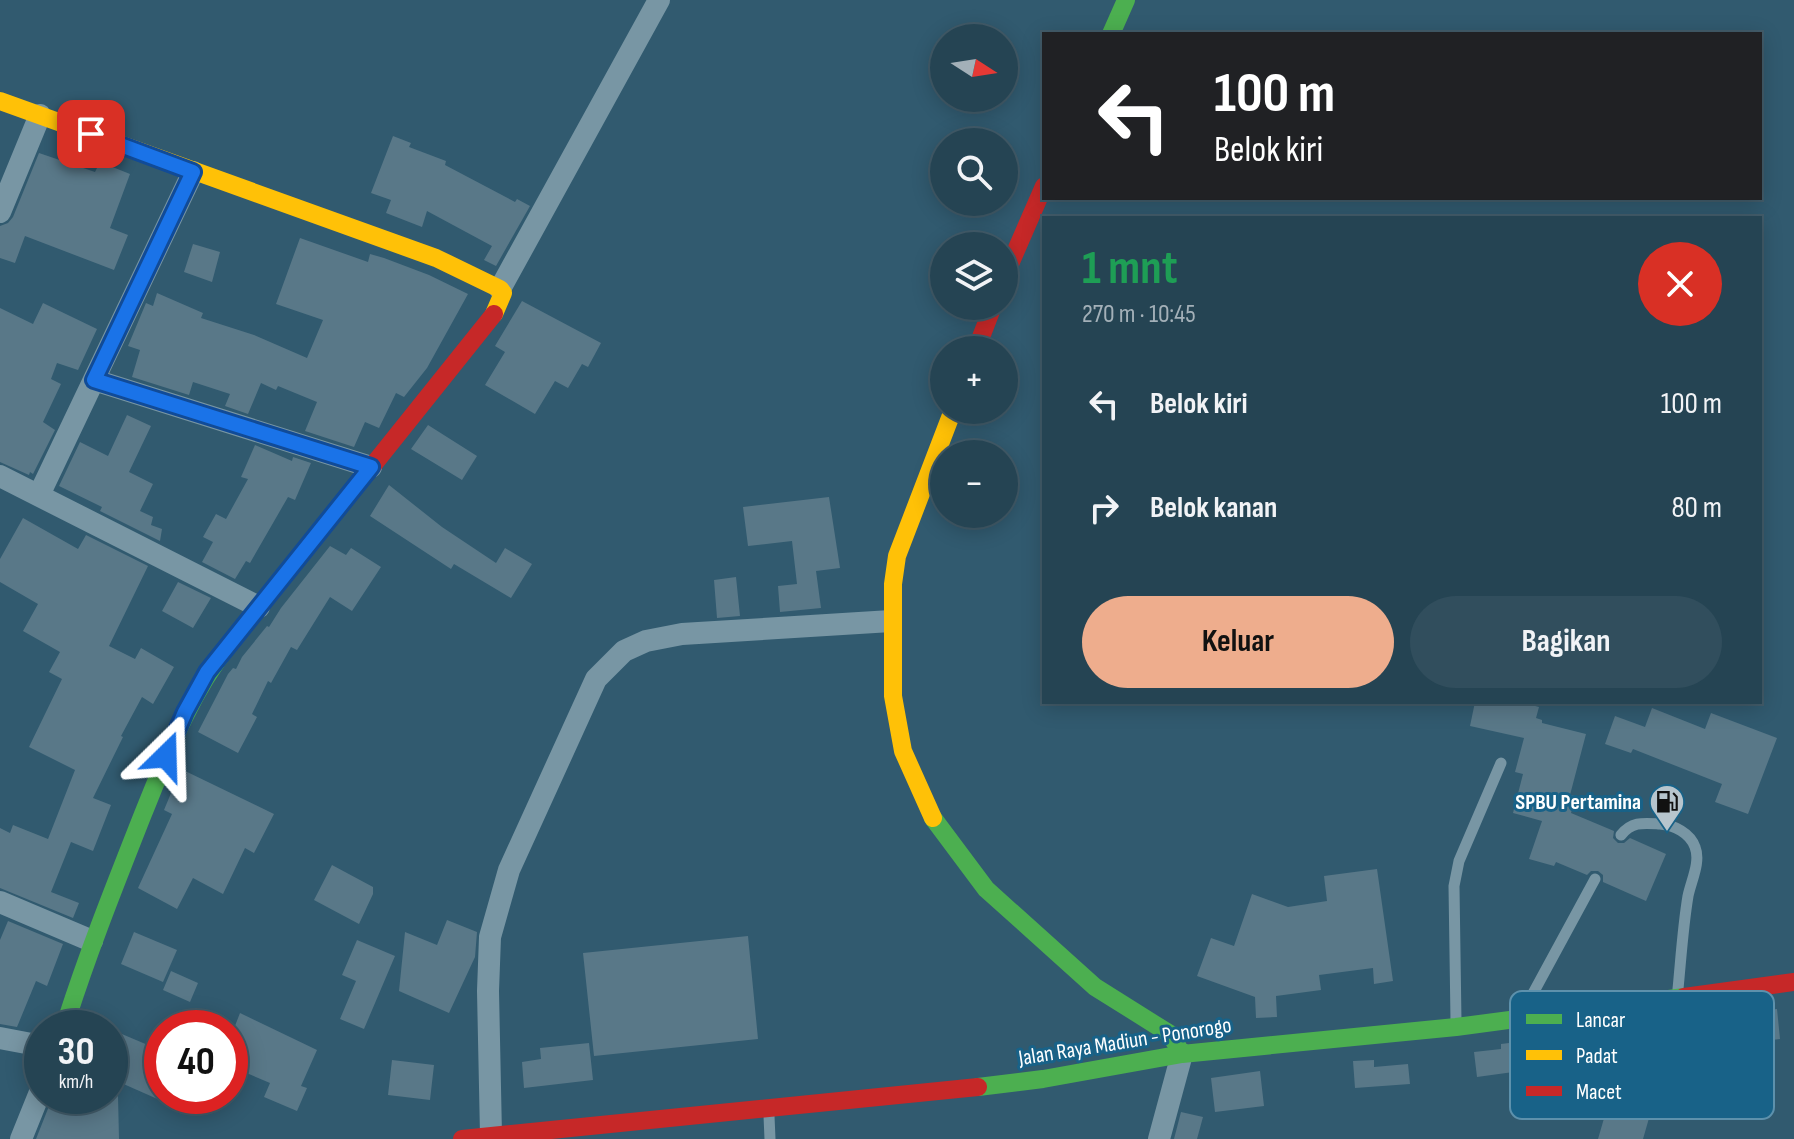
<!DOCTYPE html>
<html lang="id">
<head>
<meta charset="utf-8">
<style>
  :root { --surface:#254453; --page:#314e5d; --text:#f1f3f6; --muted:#a3b0b8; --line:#425c6a; --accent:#eead8d }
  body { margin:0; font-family:"Sofia Sans Condensed",sans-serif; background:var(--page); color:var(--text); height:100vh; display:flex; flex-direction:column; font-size:30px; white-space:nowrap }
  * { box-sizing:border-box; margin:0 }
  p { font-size:26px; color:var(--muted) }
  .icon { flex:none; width:44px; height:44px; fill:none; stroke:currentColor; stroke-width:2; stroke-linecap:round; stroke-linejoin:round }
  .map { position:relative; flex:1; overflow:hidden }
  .sheet { position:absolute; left:1042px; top:216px; width:720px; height:488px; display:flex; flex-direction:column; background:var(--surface); border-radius:0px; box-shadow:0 4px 20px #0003,0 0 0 2px var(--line) }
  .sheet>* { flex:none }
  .guide { position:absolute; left:1042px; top:32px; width:720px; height:168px; border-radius:0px; box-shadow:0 4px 20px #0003,0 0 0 2px var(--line); background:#202124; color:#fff; overflow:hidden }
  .needle { width:52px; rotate:102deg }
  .controls { position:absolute; left:930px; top:24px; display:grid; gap:16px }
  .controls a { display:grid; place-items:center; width:88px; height:88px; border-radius:50%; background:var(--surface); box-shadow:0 4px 20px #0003,0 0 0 2px var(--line); font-size:40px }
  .speed { position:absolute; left:24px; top:1010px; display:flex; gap:16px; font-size:40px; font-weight:700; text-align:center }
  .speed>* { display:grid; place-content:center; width:104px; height:104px; border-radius:50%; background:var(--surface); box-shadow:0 4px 20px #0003,0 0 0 2px var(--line); line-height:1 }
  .speed small { font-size:20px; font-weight:400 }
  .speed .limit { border:12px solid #d22; background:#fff; color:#111 }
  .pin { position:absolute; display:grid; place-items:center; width:68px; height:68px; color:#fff; margin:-34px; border-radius:16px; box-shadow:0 4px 12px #0006 }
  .me { position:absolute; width:88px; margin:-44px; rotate:22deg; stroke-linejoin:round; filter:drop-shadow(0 0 6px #0008) }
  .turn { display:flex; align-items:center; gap:28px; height:168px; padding:0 40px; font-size:36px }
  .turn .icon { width:104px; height:104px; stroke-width:2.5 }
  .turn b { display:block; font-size:56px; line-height:68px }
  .round { display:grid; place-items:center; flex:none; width:84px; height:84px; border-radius:42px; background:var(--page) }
  .head { display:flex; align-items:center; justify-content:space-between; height:136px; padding:0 40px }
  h1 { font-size:48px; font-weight:700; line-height:60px; color:#1e9e55 }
  .primary-button { display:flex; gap:16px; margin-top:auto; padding:16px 40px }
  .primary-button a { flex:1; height:92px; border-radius:48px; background:var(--accent); color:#111; font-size:32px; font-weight:700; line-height:92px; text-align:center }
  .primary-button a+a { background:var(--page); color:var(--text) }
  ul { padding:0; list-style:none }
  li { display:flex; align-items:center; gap:24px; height:104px; padding:0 40px }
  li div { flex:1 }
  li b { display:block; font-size:30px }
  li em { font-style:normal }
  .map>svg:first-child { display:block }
  .building { fill:#597888 }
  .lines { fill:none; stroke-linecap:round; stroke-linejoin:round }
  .lane { stroke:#7896a4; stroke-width:11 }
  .street { stroke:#7896a4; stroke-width:22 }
  .fast { stroke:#4caf50; stroke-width:18 }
  .slow { stroke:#ffc107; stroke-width:18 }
  .jam { stroke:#c62828; stroke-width:18 }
  .route-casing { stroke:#114b97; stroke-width:20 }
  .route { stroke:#1a73e8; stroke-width:14 }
  .labels { text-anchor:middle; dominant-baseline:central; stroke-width:6; stroke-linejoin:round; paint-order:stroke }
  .poi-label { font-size:22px; font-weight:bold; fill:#fff; stroke:#186288; text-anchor:end }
  .street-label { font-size:22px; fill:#fff; stroke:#186288 }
  .key { fill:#186288; stroke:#5d91ac; stroke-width:2 }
  .key-label { font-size:22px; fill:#fff }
</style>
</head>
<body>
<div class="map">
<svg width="1794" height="1139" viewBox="0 0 1794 1139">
  <rect width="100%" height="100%" fill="#315a6f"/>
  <path class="building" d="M393,136L411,143L409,147L446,161L445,165L515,202L517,199L530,206L496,266L484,260L492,246L427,211L422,227L386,213L391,200L371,193Z
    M39,153L95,172L100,162L130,174L110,228L128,235L114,270L25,236L15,263L0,258V226L8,223L13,217Z
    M300,238L368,262L370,254L384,258L429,275L468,294L427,368L404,397L396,393L379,428L365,422L354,447L305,431L317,402L278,386L276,390L261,383L248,414L225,406L230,394L193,382L189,395L132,377L140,350L128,346L146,303L153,306L157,293L203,313L201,318L254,335L307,358L323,320L276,304Z
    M193,244L220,252L212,282L184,272Z
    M522,301L601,343L588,367L582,364L568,388L555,381L535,414L485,385L505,352L495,346Z
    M43,303L97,329L78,370L57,363L51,379L61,384L43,422L55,430L33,474L30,472L29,475L0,462V308L33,324Z
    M127,415L151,426L129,472L153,484L140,511L153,517L151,525L162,529L160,541L100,511L102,507L59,486L80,442L108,456Z
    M428,425L477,456L462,480L411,449Z
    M255,445L292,461L293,457L311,463L295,500L288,497L250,563L246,561L235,579L202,562L213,542L203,537L216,514L226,519L248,479L241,477Z
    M389,485L442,527L496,563L505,548L532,564L511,598L454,564L451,569L370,516Z
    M829,497L840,568L816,571L821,608L780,612L778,586L797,584L792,541L748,546L743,507Z
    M23,518L78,549L86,535L148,566L109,646L135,659L141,648L174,667L153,704L142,697L121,736L123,737L93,798L111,805L93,851L71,842L51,892L79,903L73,918L0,888V828L10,833L13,825L48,839L75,770L29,747L62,679L49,672L60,652L23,631L38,604L0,582V559Z
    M330,546L346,555L351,548L381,567L352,611L330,597L297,650L291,647L271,683L268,681L252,714L257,717L238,753L198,732L228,674L233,668L236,669L242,657L267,626L269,627L281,608Z
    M736,577L740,616L717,618L714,580Z
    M178,582L211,598L193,628L162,611Z
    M1475,702H1520L1539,707L1536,718L1542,720V723L1586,734L1570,795L1576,796L1571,813L1614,831L1613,838L1618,843H1624L1630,838L1666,854L1646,901L1603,882V875L1598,871H1591L1587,875L1556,862L1554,866L1529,859L1542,821L1513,813L1523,774L1515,772L1524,738L1470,726Z
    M1652,708L1705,729L1711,713L1777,738L1748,814L1715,802L1722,784L1633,749L1631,753L1605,744L1615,716L1645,727Z
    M181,769L274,814L254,853L245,848L223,894L193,878L177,909L138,888L172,814L164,810Z
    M332,865L373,887V894L359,924L314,900Z
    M1377,869L1393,981L1374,984L1373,968L1319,975L1321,990L1276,996L1277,1017L1256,1018L1255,997L1197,976L1211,938L1234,946L1252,894L1288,907L1327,901L1324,876Z
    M447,920L477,932L475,957L449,1013L399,991L405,932L437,945Z
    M8,921L63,944L47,986L36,981L17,1027L0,1024V940Z
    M134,932L177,950L163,982L121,964Z
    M748,936L758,1039L594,1056L583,953Z
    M357,940L395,956L364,1029L340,1019L356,981L342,975Z
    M171,971L198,983L190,1002L163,990Z
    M1777,1009L1780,1039L1721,1046L1719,1025L1730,1023L1729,1014Z
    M240,1013L317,1050L301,1086L307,1088L297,1111L264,1097L270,1083L230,1066V1060L241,1035L233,1031Z
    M110,1029L162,1051V1101L119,1082L121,1075L110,1071Z
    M1525,1041L1528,1070L1477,1077L1474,1052L1501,1049V1044Z
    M589,1043L593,1080L524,1088L522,1062L541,1059L540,1048Z
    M392,1060L434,1065L430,1100L388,1095Z
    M1374,1060V1067L1408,1064L1410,1084L1355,1088L1353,1061Z
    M1621,1060L1649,1068L1646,1076L1660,1080L1643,1139H1598Z
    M1260,1071L1264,1106L1215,1112L1211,1078Z
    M53,1096H118L119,1139H36Z
    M1181,1112L1203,1117L1197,1139H1174Z"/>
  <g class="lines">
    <path class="lane" d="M1621,835C1632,821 1644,823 1660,824C1674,825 1690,833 1695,847C1701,862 1691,881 1688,896C1683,926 1681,958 1678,989
      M1524,1010L1595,879
      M1456,1021L1454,886L1459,861L1501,763
      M769,1116L770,1139"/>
    <path class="street" d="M0,212L40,115
      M500,289L659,0
      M94,380L371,467
      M0,476L259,607
      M39,495L193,172
      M0,902L92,941
      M0,1038L42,1046
      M491,1135L488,991L490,937L509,870L596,679L624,651L646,641L682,634L891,621
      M21,1139L42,1087
      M1159,1139L1182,1054"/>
    <path class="fast" d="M1111,34L1126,0
      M933,818L986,889L1095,987L1170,1034L1182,1054
      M64,1028C87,955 115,885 143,814C167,755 189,695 229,645
      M978,1087L1043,1079L1182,1054L1456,1027L1684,997"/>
    <path class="slow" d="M0,101L436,258L500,289L503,293L494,314
      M933,818L903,751L893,696V584L897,556L953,410"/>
    <path class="jam" d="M1004,278L1044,186
      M976,350L993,306
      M229,645L494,314
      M1684,997L1794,982
      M462,1139L978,1087"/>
  </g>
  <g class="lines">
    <defs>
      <path id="route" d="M91,134L193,172L94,380L371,467L207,672L185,712L166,756"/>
    </defs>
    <use href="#route" class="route-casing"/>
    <use href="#route" class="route"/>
  </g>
  <defs>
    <symbol id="fuel-pin" viewBox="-11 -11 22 30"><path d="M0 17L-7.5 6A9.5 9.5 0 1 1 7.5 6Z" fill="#b7c5cd" stroke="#186288"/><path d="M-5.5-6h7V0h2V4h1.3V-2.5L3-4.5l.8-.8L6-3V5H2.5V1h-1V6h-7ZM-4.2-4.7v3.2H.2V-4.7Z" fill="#111"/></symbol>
  </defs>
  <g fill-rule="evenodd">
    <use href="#fuel-pin" x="1647" y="782" width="40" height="54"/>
  </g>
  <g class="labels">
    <g class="poi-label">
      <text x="1641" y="802">SPBU Pertamina</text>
    </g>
    <g class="street-label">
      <text transform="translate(1125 1042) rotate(-9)">Jalan Raya Madiun - Ponorogo</text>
    </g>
  </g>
  <rect x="1510" y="991" width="264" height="128" rx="12" class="key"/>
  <rect x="1526" y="1014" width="36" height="10" fill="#4caf50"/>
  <rect x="1526" y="1050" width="36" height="10" fill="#ffc107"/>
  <rect x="1526" y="1086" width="36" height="10" fill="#c62828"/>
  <g class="key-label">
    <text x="1576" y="1027">Lancar</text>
    <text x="1576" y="1063">Padat</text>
    <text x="1576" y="1099">Macet</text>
  </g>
</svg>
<div class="controls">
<a><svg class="needle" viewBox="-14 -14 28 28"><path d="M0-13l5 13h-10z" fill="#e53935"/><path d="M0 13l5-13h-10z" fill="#a3b0b8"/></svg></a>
<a><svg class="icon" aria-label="search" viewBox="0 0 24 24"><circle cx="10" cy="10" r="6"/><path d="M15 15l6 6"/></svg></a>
<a><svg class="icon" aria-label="layers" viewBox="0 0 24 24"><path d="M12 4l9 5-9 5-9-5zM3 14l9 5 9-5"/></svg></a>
<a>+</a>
<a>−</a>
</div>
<div class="speed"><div>30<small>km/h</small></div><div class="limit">40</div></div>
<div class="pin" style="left:91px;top:134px;background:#d93025"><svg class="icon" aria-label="arrive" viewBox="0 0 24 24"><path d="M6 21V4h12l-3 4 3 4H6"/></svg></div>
<svg class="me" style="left:166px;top:756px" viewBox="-20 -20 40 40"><path d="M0-17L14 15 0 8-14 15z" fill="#1a73e8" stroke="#fff" stroke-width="4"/></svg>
<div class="guide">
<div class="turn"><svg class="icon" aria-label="left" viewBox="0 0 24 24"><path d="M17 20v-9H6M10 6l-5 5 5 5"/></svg><div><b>100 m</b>Belok kiri</div></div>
</div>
<section class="sheet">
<div class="head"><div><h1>1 mnt</h1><p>270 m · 10:45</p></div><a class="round" style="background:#d93025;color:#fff"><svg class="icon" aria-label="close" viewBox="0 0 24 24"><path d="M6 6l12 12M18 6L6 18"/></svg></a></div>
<ul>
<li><svg class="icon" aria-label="left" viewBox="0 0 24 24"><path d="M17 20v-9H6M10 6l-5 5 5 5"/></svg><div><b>Belok kiri</b></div><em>100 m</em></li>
<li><svg class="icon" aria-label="right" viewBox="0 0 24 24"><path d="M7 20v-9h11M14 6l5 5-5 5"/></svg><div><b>Belok kanan</b></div><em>80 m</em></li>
</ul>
<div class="primary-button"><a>Keluar</a><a>Bagikan</a></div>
</section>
</div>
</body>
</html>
